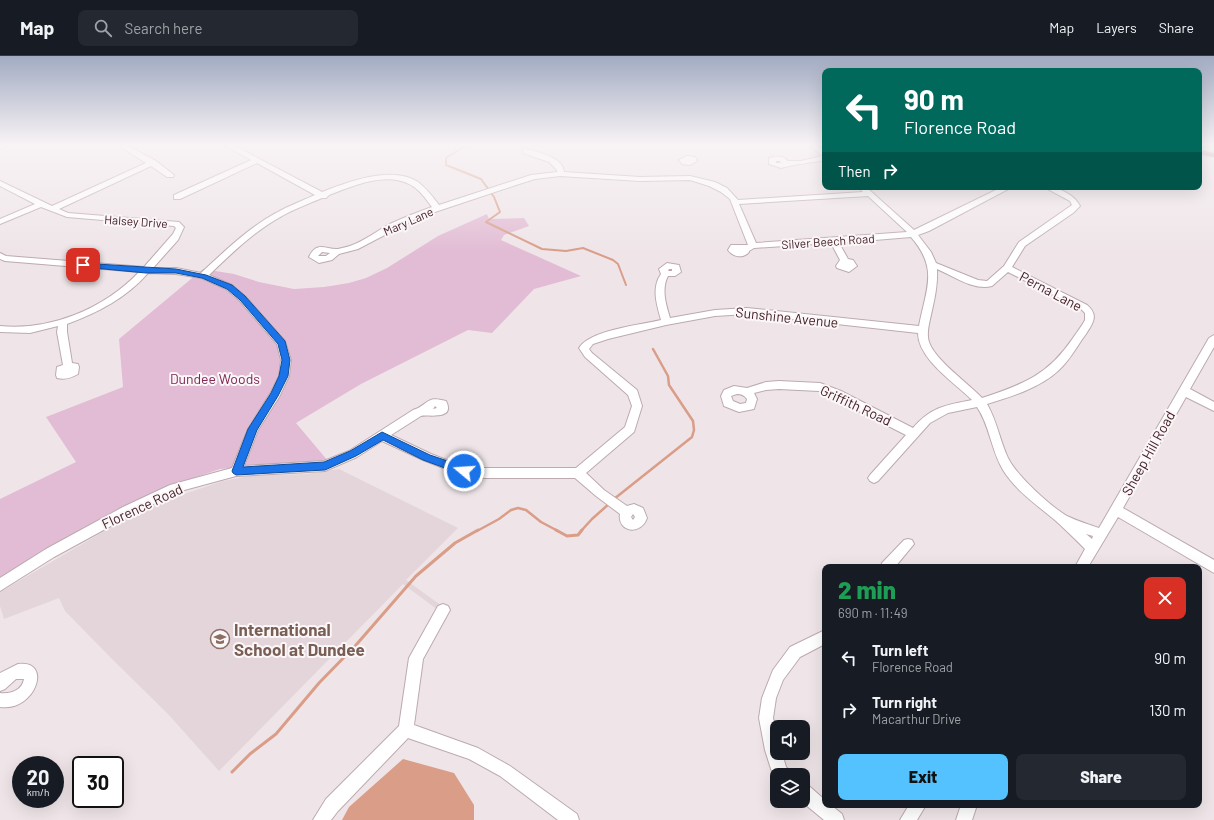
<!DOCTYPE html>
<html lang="en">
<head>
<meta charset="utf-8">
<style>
  :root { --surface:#171b24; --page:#242831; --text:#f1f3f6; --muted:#9ea1a6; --line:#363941; --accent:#53c2ff }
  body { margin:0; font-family:Barlow,sans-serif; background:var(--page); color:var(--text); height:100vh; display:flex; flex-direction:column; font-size:15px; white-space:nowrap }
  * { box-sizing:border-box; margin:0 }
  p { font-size:13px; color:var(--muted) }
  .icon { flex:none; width:22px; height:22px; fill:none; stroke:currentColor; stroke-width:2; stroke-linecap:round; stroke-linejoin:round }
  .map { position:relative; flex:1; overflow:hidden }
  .details { position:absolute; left:822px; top:508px; width:380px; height:244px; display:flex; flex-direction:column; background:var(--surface); border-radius:8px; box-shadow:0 4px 16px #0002 }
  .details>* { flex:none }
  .top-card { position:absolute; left:822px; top:12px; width:380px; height:122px; border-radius:8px; box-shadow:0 4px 16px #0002; background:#00695c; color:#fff; overflow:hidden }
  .fabs { position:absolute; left:770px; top:664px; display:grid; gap:8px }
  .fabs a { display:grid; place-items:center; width:40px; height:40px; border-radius:8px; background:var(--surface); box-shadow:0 4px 16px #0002; font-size:20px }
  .speed { position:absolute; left:12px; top:700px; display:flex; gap:8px; font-size:20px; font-weight:700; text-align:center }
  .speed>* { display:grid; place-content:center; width:52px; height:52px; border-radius:50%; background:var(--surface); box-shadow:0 4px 16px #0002; line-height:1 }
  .speed small { font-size:10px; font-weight:400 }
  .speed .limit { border:2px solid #111; border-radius:6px; background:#fff; color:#111 }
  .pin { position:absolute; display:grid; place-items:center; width:34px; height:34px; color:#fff; margin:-17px; border-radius:8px; box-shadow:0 2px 6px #0006 }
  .me { position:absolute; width:44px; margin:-22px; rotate:288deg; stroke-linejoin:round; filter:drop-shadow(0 0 3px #0008) }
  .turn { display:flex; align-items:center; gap:14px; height:84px; padding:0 16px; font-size:18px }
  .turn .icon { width:52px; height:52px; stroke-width:2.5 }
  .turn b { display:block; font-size:28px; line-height:34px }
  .then { display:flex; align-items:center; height:38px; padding:0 16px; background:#0003; gap:8px; font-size:15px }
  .round { display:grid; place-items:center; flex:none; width:42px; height:42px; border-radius:8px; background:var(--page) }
  .headline { display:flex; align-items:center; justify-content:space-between; height:68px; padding:0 16px }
  h1 { font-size:24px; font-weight:800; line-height:30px; color:#1e9e55 }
  .primary-button { display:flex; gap:8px; margin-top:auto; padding:8px 16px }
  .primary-button a { flex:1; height:46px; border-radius:8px; background:var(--accent); color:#111; font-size:16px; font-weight:800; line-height:46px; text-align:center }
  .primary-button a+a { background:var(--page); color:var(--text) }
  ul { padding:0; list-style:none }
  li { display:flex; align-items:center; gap:12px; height:52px; padding:0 16px }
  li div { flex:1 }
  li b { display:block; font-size:15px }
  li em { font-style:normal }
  header { display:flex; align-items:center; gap:24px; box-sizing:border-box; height:56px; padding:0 20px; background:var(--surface); border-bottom:1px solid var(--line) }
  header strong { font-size:19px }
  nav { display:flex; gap:22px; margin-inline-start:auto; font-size:14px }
  .search { width:280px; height:36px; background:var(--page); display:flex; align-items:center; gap:10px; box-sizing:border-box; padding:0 14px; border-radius:8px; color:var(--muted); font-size:15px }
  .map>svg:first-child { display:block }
  .built { fill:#e3d5da }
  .green { fill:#e2bcd4 }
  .water { fill:#d99d88 }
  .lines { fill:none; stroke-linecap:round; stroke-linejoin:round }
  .stream-far2 { stroke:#d99d88; stroke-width:2 }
  .stream-far1 { stroke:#d99d88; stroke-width:2.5 }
  .stream { stroke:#d99d88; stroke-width:3 }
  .minor-casing { stroke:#bcaaae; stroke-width:2 }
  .major-casing { stroke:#cbc1c3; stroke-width:2 }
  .minor { fill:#fff; fill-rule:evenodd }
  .major { fill:#a9656f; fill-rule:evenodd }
  .route { fill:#1a73e8; stroke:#114b97 }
  .labels { text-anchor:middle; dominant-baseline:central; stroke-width:4; stroke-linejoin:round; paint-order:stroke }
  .far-street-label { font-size:12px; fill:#442127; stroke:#fbf6f8 }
  .street-label { font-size:14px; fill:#442127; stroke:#fbf6f8 }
  .park-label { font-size:14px; fill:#7f2753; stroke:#fbf6f8 }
  .near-education-label { font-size:17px; font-weight:bold; fill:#785e54; stroke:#fbf6f8; text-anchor:start }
</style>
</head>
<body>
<header>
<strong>Map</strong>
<div class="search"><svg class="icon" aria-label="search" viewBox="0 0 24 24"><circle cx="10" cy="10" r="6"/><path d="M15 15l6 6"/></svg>Search here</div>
<nav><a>Map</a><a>Layers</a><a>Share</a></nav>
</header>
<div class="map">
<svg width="1214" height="764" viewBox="0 0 1214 764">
  <rect width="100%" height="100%" fill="#efe5e8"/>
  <path class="built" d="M339,413L458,472L406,524L442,550L438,554L403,528L219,715L168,658L112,603L65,555L59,542L4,563L0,550V536L101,477L140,456L169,443L223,425L250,420L306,418Z"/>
  <path class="green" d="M487,158L489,163L524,162L529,170L504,179L501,184L581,220L534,233L492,277L468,274L361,328L296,367L328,405L220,413L161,433L110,457L0,523V443L76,406L46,361L123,331L119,283L203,213L234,218L259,226L294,233L324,231L349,227L366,222L387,212L438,180Z"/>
  <path class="water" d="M403,703L454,717L474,749V764H342L349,751Z"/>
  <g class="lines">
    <path class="stream-far2" d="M467,89L446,102V109L481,123L494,141L500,156L486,166L542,193L566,195L583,192L613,204L618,208L626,229"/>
    <path class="stream-far1" d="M614,443L692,381L694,374L693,365L669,329L668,320L653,293
      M477,475L499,463L511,454L518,452L526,454L541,466L558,475
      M581,475L592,463L610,447"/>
    <path class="stream" d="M556,474L567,480L578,479L582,474
      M232,716L250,698L276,678L319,627L356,589L416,520L455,487L478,474"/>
    <defs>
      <path id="minor" d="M0,89H8L0,92Z
        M118,89H126L156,105L174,119L173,121H167L151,110L59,153L68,157L179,166L184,171L178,184L153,212H176L201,217C224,196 248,172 276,157C288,150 302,145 315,139L257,107L180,143H174V139L251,104L226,90L225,89H233L322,136C348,126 392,109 418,126C426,132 433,141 439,149L531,119L557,116V114L549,106L523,97V93H526C538,96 563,101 564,116L640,121L690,120L715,126L727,132L738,144L863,136L858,131H866L914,174L1002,131H1012L929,175L918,179L931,196L936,207L978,224L987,225L1004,210L1019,186L1072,149L1070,145L1044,131C1058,131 1074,138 1080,150L1073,157L1025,190L1012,211L1087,249C1099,259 1093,267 1086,278C1077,290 1070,304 1059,314C1040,332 1010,341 987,348C997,365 1000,385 1008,402C1017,420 1050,450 1067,460C1077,465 1088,468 1099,472L1209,282L1214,279V291L1190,333L1214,346V355L1186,341L1123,452L1214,504V517L1118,461L1088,511H1075L1085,493C1076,484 1066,474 1056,465C1037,449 1016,435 1003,414C991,394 990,370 977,351L948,357L930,367L878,425L874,427L870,425L868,422L870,419L906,379L819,335L779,333L766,334L754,337L757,343L754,353L739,356L724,350L721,340L724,334L734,330L747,332L766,326L779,325L820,327L841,335L913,372C931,351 946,349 972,344C955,327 918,303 918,277L747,258L715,260L666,269L608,283L593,288L589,293L592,297L637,334L642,350L634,376L586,417L604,434L627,450L634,448L643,452L647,462C641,480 617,476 620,458L596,440L575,422H474L451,415L423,404L382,385L357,401L325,415L236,420L177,436L131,459L54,501L0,535V522L46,493L123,451L170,429L232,412L248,373L271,336L279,320L281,304L277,288L239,244L226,233L201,222L176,218L148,217C126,242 99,256 67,268V276L72,307L78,308L79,311L78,318C71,322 65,324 57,322L56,319L57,311L63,309L57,276L58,270L30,277L0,276V270C50,275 104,253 139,216L5,205L0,203V197L6,200L144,211L173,178L176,172L174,170L67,161L41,151L0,168V163L35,148L0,130V125L52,150L146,107ZM560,120L640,125L690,124L709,130L721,136L730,143L748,189H731L728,194C733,201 743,203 749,196V195L754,192L831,187L840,204L836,210L837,212L849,216L857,210L853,204L848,203L839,187L911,181C939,213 926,233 919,270L747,252L715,254L670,262C666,249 661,233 668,220H675L681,216L679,209L667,207L659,213L661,218C651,232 657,249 661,264C640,269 590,274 579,292L585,301L628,339L632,350L625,371L576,412H474L457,408L431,398L391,379L421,360C427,358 456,365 446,345C425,339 429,349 413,354L349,395L324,405L244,410L258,374L279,341L289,320L291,304L285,285L245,240L232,229L209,219C231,198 254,175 282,160C294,153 308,148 322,142H326L329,139C353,130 386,115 411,129C420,134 426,143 432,151C418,156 405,161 392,167C378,174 365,185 350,190C347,191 342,192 338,193C326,194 317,184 309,201L319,207L332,204L339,198L358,193L417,162L516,129L535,123ZM868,140L907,176L756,187L739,148ZM322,196L330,197L326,200H318ZM669,213H672V215H668ZM937,213C953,220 974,235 992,230L1008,216L1081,253L1085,257V264C1082,270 1077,276 1073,282C1048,319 1024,328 982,342C968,327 935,304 929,286C927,280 928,273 929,268C933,249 938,232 937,213ZM737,338C741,338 744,339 747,343L746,347L740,348L733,345L731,340ZM435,350L437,352L433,353ZM633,458L635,461L633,464L631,461ZM1086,478L1093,480L1092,483Z
        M810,89H817L825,95V104C810,107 795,108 781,112L769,108V102C777,100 782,99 788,105H801L822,100ZM776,105H780L781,107H776Z
        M687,100L695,101L697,105L690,109L682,108L679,104Z
        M908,483L912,484L914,488L895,511H881L882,507L904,484Z
        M443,548L448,550L450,554L423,603L414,669L478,692L510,710L577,758L579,764H558L500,720L469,703L408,682L338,755L331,764H313L326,743L399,670L409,602L438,550Z
        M825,574V588L800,601L783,624L776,642L773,662L777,678V697H782L786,711L789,714L792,719H777V723L772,716L765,694L759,662L762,642L773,614L790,591Z
        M18,608C53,603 36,656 0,651V637C10,638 22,635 24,623H16L5,633L0,635V617Z
        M803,728L809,730L825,744V749H831L842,758L844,764H824L801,745H803Z
        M909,749H926L917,764H900Z
        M961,749H977L972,764H956Z"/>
      <path id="major" d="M1199,94L1214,97V101L1199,98Z"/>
    </defs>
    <use href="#minor" class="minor-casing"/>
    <use href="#major" class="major-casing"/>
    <use href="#minor" class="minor"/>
    <use href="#major" class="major"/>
  </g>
  <linearGradient id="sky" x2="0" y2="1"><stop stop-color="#a2abc2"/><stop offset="0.45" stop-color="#f8f3f5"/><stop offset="1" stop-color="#f8f3f5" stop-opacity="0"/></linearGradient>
  <rect width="1214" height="196" fill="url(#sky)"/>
  <path class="route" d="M81,207L176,213L206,219L232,229L245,240L285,285L290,304L288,320L278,340L257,374L243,411L324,406L350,395L382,376L430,399L468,412L469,415L468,418L464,419L423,404L383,384L356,400L325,414L236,419L233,417L232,415L248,373L271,337L279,320L282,304L278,288L240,244L227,233L202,222L176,217H146L83,211L81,210Z"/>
  <defs>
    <symbol id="school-ring" viewBox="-11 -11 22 22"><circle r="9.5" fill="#fbf6f8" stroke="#8d6e63" stroke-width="1.5"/><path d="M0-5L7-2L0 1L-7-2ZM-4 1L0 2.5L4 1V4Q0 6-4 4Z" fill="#8d6e63"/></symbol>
  </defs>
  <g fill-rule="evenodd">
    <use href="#school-ring" x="209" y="572" width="22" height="22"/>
  </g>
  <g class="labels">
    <g class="far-street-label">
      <text transform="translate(136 165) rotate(4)">Halsey Drive</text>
      <text transform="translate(408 165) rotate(-24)">Mary Lane</text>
      <text transform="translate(828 185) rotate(-4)">Silver Beech Road</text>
    </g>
    <g class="street-label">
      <text transform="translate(1051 235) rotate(28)">Perna Lane</text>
      <text transform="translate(787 261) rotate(6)">Sunshine Avenue</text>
      <text transform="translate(856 349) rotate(25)">Griffith Road</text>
      <text transform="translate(1148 397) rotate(-61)">Sheep Hill Road</text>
      <text transform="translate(142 450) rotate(-25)">Florence Road</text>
    </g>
    <g class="park-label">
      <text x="215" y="322">Dundee Woods</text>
    </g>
    <g class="near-education-label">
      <text x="234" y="573">International<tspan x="234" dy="20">School at Dundee</tspan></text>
    </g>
  </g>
</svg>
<div class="fabs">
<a><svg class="icon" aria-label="sound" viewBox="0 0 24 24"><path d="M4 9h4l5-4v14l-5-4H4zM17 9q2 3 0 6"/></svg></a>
<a><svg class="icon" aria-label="layers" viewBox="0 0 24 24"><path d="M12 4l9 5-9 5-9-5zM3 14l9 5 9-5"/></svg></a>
</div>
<div class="speed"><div>20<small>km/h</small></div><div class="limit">30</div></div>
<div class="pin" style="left:83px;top:209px;background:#d93025"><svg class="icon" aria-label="arrive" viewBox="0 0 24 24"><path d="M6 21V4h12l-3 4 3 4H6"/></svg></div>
<svg class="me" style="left:464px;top:415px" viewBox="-20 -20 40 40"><circle r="17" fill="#1a73e8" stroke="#fff" stroke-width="3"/><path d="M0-11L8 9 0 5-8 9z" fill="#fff"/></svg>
<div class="top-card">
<div class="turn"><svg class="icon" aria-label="left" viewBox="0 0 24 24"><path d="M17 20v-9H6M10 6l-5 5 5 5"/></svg><div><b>90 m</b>Florence Road</div></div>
<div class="then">Then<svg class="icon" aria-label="right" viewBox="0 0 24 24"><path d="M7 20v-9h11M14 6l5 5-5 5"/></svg></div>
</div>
<section class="details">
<div class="headline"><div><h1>2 min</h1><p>690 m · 11:49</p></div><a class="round" style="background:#d93025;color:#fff"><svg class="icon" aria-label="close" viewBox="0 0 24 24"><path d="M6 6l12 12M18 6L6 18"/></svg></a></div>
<ul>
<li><svg class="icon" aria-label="left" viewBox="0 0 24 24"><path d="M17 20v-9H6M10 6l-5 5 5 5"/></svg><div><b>Turn left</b><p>Florence Road</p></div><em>90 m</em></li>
<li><svg class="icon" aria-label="right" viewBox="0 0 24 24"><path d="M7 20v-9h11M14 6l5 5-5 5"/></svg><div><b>Turn right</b><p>Macarthur Drive</p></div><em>130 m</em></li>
</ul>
<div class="primary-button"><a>Exit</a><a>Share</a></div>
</section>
</div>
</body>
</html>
